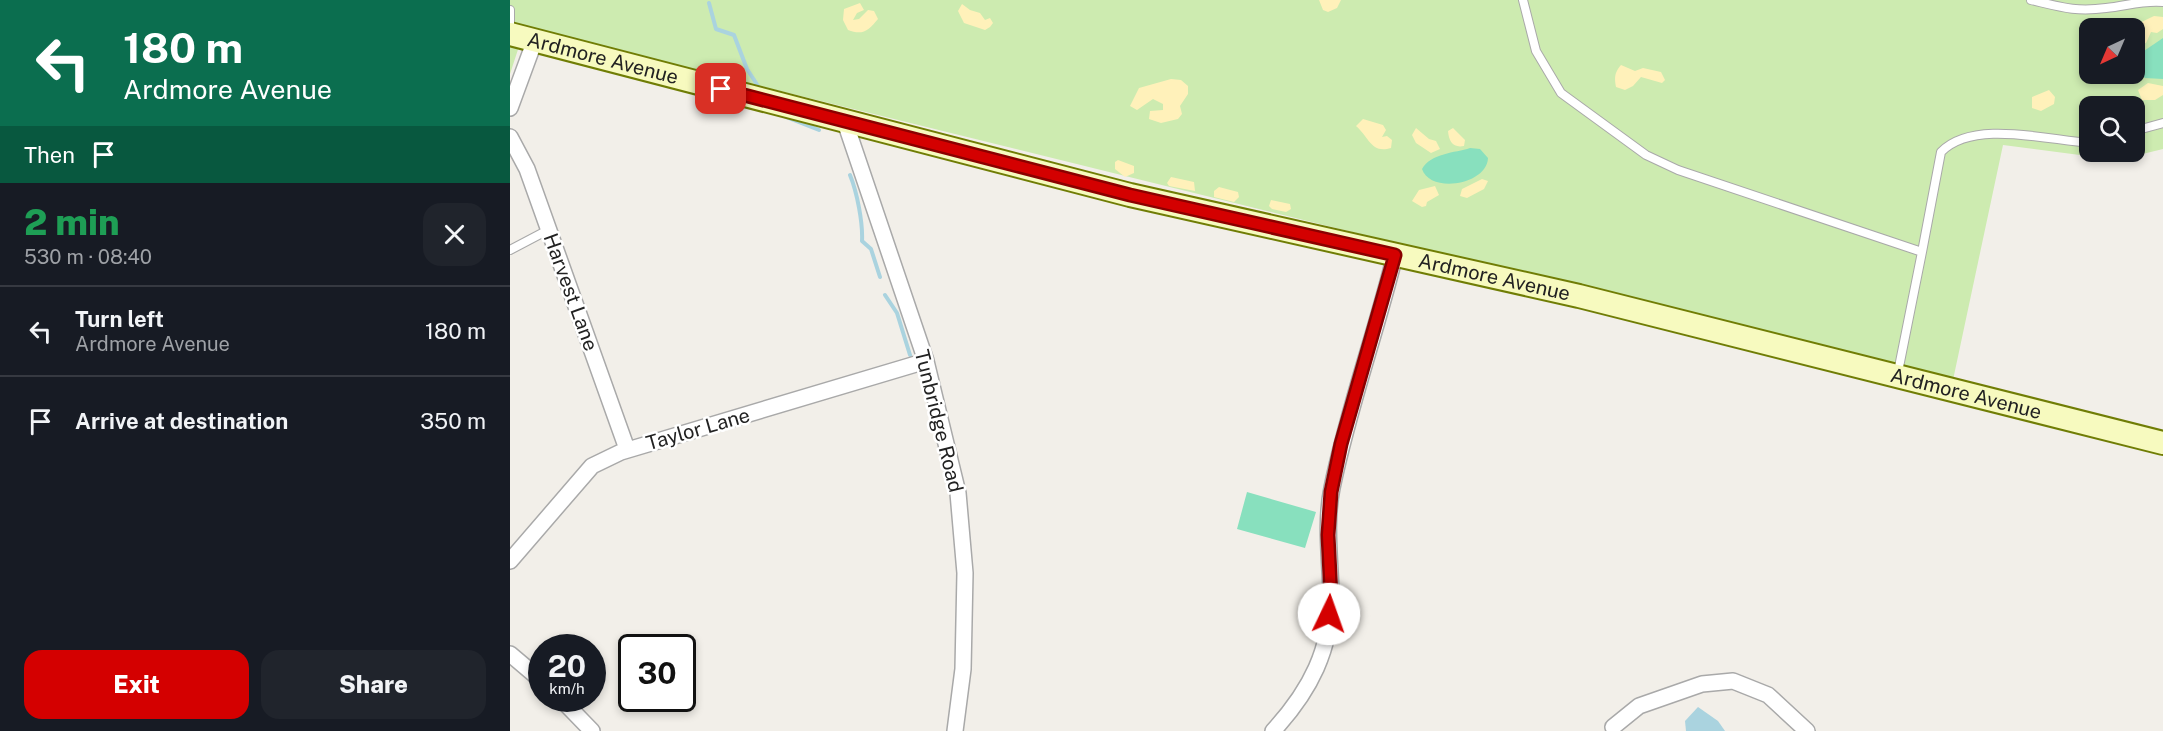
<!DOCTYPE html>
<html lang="en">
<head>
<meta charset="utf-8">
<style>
  :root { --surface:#171b24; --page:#20242c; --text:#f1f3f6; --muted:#9ea1a6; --line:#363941; --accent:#d40000 }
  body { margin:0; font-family:"Public Sans",sans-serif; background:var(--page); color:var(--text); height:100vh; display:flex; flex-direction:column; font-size:22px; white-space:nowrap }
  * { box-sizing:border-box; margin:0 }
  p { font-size:20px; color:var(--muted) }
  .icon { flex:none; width:33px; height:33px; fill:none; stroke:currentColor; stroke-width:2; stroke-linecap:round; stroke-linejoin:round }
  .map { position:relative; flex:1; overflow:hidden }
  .sheet { display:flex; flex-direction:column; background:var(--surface); width:510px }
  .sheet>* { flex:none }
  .guide { background:#0b6e4f; color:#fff; overflow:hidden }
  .needle { width:39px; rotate:224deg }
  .tools { position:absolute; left:1569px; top:18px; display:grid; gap:12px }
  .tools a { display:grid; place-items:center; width:66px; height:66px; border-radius:12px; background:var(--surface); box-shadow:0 3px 9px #0003; font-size:30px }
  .speed { position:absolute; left:18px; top:634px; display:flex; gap:12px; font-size:30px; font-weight:700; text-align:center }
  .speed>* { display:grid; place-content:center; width:78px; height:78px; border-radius:50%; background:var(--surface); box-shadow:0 3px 9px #0003; line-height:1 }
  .speed small { font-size:15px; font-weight:400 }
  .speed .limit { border:3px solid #111; border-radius:9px; background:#fff; color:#111 }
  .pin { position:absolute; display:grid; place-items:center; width:51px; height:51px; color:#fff; margin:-26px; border-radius:12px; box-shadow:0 3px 9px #0006 }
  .me { position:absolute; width:66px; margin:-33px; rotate:3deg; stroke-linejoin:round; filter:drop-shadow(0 0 4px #0008) }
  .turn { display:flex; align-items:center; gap:21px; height:126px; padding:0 24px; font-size:27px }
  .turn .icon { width:78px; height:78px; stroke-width:2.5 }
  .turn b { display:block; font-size:42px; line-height:51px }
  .then { display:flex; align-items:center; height:57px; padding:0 24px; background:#0003; gap:12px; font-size:22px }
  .round { display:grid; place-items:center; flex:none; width:63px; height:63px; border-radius:18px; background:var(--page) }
  .headline { display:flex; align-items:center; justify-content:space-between; height:102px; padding:0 24px }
  h1 { font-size:36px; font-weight:800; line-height:45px; color:#1e9e55 }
  .button { display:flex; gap:12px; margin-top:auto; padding:12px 24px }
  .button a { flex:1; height:69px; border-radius:18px; background:var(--accent); color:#fff; font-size:24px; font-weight:800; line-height:69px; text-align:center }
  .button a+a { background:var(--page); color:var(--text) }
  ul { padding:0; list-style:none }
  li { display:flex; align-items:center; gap:18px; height:90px; padding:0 24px; border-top:2px solid var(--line) }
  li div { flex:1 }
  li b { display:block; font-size:22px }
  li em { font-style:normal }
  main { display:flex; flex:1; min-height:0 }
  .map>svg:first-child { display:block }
  .grass { fill:#cdebb0; fill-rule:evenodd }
  .sand { fill:#fff1ba }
  .pitch { fill:#88e0be }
  .water { fill:#aad3df }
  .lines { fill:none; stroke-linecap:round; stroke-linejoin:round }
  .stream { stroke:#aad3df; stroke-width:4 }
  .lane-casing { stroke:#a9a9a9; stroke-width:10 }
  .street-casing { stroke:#a9a9a9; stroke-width:18 }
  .secondary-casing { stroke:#707d05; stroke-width:26 }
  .lane { stroke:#fff; stroke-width:8 }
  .street { stroke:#fff; stroke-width:15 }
  .secondary { stroke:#f7fabf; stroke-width:22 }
  .route-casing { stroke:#8a0000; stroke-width:15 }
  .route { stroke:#d40000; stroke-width:10 }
  .labels { text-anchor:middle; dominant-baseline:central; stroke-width:5; stroke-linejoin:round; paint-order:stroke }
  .street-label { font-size:20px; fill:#222; stroke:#fff }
</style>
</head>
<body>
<main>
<section class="sheet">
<div class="guide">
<div class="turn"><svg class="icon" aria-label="left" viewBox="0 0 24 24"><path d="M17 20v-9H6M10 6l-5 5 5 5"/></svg><div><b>180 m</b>Ardmore Avenue</div></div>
<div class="then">Then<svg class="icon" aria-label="arrive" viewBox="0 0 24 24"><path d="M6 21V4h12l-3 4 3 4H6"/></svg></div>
</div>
<div class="headline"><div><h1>2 min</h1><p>530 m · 08:40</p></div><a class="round"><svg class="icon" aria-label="close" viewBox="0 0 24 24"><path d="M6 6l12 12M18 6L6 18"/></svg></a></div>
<ul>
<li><svg class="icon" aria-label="left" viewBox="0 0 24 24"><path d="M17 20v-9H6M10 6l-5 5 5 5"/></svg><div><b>Turn left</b><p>Ardmore Avenue</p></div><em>180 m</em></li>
<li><svg class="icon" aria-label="arrive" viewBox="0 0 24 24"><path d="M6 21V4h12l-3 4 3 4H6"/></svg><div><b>Arrive at destination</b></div><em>350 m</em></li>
</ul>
<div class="button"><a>Exit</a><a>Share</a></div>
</section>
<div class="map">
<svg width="1653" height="731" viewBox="0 0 1653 731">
  <rect width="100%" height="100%" fill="#f2efe9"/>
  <path class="grass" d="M0,0H1653V149L1608,160L1493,145L1443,380L15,28L0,74ZM1580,28H1624V74H1580ZM1580,106H1624V152H1580Z"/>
  <path class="sand" d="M809,0H831L827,8L818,12L813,10Z
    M350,3L354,10L347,13L343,20L349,19L358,10L364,11L368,19C359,30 353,36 338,30L333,20L334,9Z
    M452,4L460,10L470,13L475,20L480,18L483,23L480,27L475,30L454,23L448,11Z
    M1644,16L1653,17V29L1647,33L1641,32L1636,43L1625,45L1624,28H1619Z
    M1111,65L1125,71L1133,68L1151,72L1155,80L1152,83L1131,77L1123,86L1115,90L1106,87C1104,77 1105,72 1111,65Z
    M661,79L671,80L678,86V94L670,106L672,114L668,119L651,123L639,119L640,111L653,110V104L643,99L627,110L620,106L629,88Z
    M1638,83L1653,86V95L1645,100H1632L1628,90Z
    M1539,90L1545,97L1544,104L1531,111L1522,108V97Z
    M853,119L873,125L876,130L872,137L877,136L882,140L881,148C861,154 859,137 846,126Z
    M906,128L919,139L926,141L930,149L921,153L906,143L902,135Z
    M943,128L955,140L954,146C943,148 939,142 938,131Z
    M608,160L624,166V173L615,177L605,169V162Z
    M661,177L684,182L685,191L659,186L657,183Z
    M972,179L978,181L974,189L957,198L950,196L952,189Z
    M925,186L929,195L917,202L916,206L912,207L902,201L909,190Z
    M709,187L728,192L729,197L724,202L704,197V191Z
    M761,200L780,204L781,209L776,212L762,209L759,206Z"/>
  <path class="pitch" d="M1653,38V79L1635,78L1625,68V57Z
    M960,148L970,149L978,158C977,185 920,194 912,169C921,153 945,153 960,148Z
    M737,492L806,512L795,548L727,529Z"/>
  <path class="water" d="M1188,707L1208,721L1215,731H1176L1175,721Z"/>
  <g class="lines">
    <path class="stream" d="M199,3L206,29L224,35L237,69L248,86
      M276,117L309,130
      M340,175C347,192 353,223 352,241L361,249L370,277
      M375,295L387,313L400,355"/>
    <defs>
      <path id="lane" d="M1013,0L1026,51L1051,93L1136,155L1168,170L1412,252L1389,367
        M1521,0C1551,7 1565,12 1596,8C1616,6 1633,0 1653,2
        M0,10V24
        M1624,131L1653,123
        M0,250L38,230
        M1412,252L1431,152C1463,119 1537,140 1580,143"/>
      <path id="street" d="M0,108L25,40
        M335,122L416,361L448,493L455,573L453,669L445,731
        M0,137L17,169L117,449
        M0,561L82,466L111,452L416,361
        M0,654L32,681
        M51,699L82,731
        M1103,727L1129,706L1192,684L1223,681L1258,695L1297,731
        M763,731C800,691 822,649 821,593C820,558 815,522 822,488C838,409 866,333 885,255"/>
      <g id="secondary">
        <path id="s1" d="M0,34L620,195L1069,296L1653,443"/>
      </g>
    </defs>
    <use href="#lane" class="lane-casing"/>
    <use href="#street" class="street-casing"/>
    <use href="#secondary" class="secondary-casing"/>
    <use href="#lane" class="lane"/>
    <use href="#street" class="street"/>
    <use href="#secondary" class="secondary"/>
  </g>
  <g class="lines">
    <defs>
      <path id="route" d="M211,89L620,195L885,255L831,444L821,492L818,535L821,596L819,614"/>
    </defs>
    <use href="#route" class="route-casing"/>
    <use href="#route" class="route"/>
  </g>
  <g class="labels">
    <g class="street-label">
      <text stroke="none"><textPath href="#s1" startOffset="96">Ardmore Avenue</textPath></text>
      <text stroke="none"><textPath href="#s1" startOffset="1014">Ardmore Avenue</textPath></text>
      <text transform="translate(61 292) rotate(70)">Harvest Lane</text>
      <text stroke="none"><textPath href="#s1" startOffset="1500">Ardmore Avenue</textPath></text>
      <text transform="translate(429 421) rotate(76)">Tunbridge Road</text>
      <text transform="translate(188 429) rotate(-16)">Taylor Lane</text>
    </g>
  </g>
</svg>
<div class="tools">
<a><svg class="needle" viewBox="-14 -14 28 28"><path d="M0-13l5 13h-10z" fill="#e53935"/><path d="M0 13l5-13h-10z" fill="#9ea1a6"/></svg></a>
<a><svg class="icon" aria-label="search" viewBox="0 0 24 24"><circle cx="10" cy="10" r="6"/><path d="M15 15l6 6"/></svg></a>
</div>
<div class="speed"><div>20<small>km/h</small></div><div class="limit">30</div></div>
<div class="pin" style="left:211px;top:89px;background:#d93025"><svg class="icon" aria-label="arrive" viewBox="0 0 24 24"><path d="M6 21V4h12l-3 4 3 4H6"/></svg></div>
<svg class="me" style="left:819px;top:614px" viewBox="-20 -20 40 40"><circle r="19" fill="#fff"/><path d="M0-13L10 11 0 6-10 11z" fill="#d40000"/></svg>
</div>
</main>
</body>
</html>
